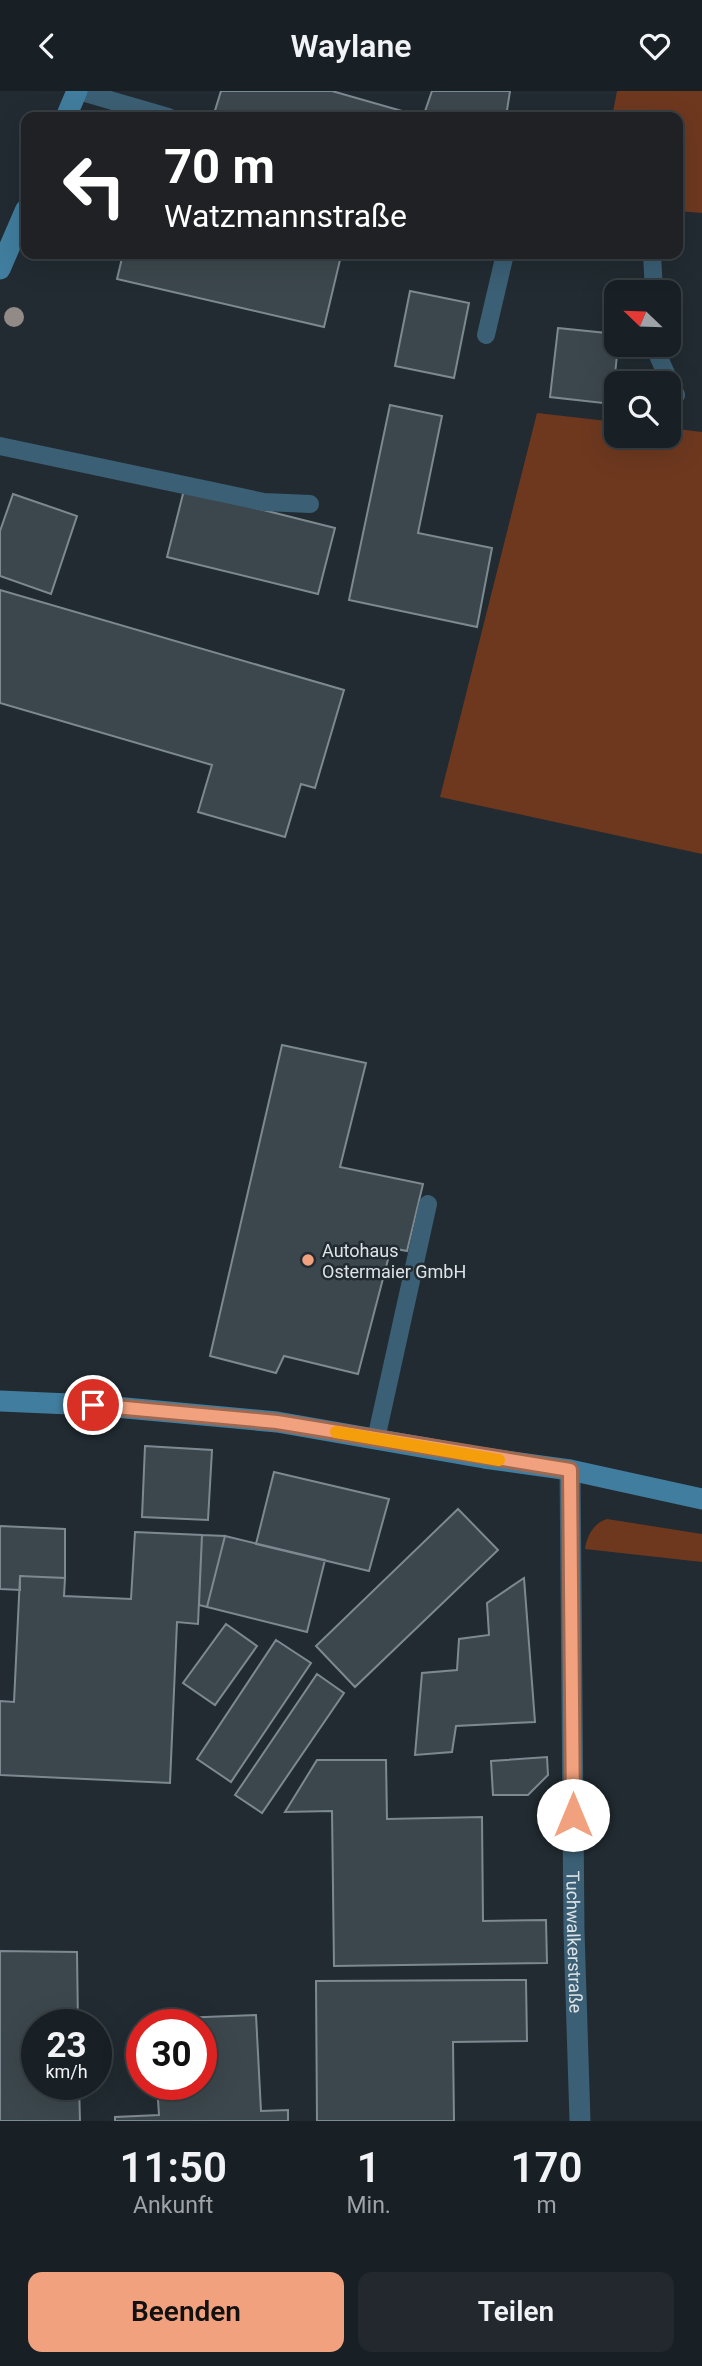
<!DOCTYPE html>
<html lang="de">
<head>
<meta charset="utf-8">
<style>
  :root { --surface:#192025; --page:#22282d; --text:#f1f3f6; --muted:#9fa3a7; --line:#373e42; --accent:#f2a17e }
  body { margin:0; font-family:Roboto,sans-serif; background:var(--page); color:var(--text); height:100vh; display:flex; flex-direction:column; font-size:26px; white-space:nowrap }
  * { box-sizing:border-box; margin:0 }
  p { font-size:23px; color:var(--muted) }
  .icon { flex:none; width:38px; height:38px; fill:none; stroke:currentColor; stroke-width:2; stroke-linecap:round; stroke-linejoin:round }
  .map { position:relative; height:2030px; overflow:hidden }
  .details { display:flex; flex-direction:column; background:var(--surface); flex:1 }
  .details>* { flex:none }
  .hud { position:absolute; left:21px; top:21px; width:662px; height:147px; border-radius:14px; box-shadow:0 7px 28px #0002,0 0 0 2px var(--line); background:#202124; color:#fff; overflow:hidden }
  .needle { width:46px; rotate:293deg }
  .controls { position:absolute; left:604px; top:189px; display:grid; gap:14px }
  .controls a { display:grid; place-items:center; width:77px; height:77px; border-radius:14px; background:var(--surface); box-shadow:0 7px 28px #0002,0 0 0 2px var(--line); font-size:35px }
  .speed { position:absolute; left:21px; top:1918px; display:flex; gap:14px; font-size:35px; font-weight:700; text-align:center }
  .speed>* { display:grid; place-content:center; width:91px; height:91px; border-radius:50%; background:var(--surface); box-shadow:0 7px 28px #0002,0 0 0 2px var(--line); line-height:1 }
  .speed small { font-size:18px; font-weight:400 }
  .speed .limit { border:10px solid #d22; background:#fff; color:#111 }
  .pin { position:absolute; display:grid; place-items:center; width:60px; height:60px; color:#fff; margin:-30px; border:4px solid #fff; border-radius:50%; box-shadow:0 2px 7px #0007 }
  .me { position:absolute; width:77px; margin:-38px; rotate:0deg; stroke-linejoin:round; filter:drop-shadow(0 0 5px #0008) }
  .turn { display:flex; align-items:center; gap:24px; height:147px; padding:0 28px; font-size:32px }
  .turn .icon { width:91px; height:91px; stroke-width:2.5 }
  .turn b { display:block; font-size:49px; line-height:60px }
  .eta { display:flex; justify-content:space-evenly; align-items:center; height:119px; text-align:center }
  .eta b { font-size:42px; font-weight:600; line-height:49px }
  .primary-button { display:flex; gap:14px; margin-top:auto; padding:14px 28px }
  .primary-button a { flex:1; height:80px; border-radius:14px; background:var(--accent); color:#111; font-size:28px; font-weight:600; line-height:80px; text-align:center }
  .primary-button a+a { background:var(--page); color:var(--text) }
  header { display:flex; justify-content:space-between; align-items:center; height:91px; padding:0 28px; background:var(--surface); font-size:32px; font-weight:600 }
  .map>svg:first-child { display:block }
  .green { fill:#6e381f }
  .building { fill:#3c474d; stroke:#7d8991; stroke-width:2 }
  .lines { fill:none; stroke-linecap:round; stroke-linejoin:round }
  .lane { stroke:#3b5f74; stroke-width:18 }
  .street { stroke:#3b5f74; stroke-width:21 }
  .secondary { stroke:#417d9e; stroke-width:21 }
  .tree { fill:#928a87 }
  .route-casing { stroke:#9d6952; stroke-width:18 }
  .route { stroke:#f2a17e; stroke-width:12 }
  .slow { stroke:#f59e0b; stroke-width:12 }
  .poi-dot { fill:#f2a17e; stroke:#212b31; stroke-width:2.5 }
  .labels { text-anchor:middle; dominant-baseline:central; stroke-width:5; stroke-linejoin:round; paint-order:stroke }
  .poi-label { font-size:18px; fill:#dde3e7; stroke:#212b31; text-anchor:start }
  .street-label { font-size:18px; fill:#dde3e7; stroke:#212b31 }
</style>
</head>
<body>
<header><svg class="icon" aria-label="back" viewBox="0 0 24 24"><path d="M15 5l-7 7 7 7"/></svg>Waylane<svg class="icon" aria-label="heart" viewBox="0 0 24 24"><path d="M12 20l-8-8c-3-5 5-10 8-4 3-6 11-1 8 4z"/></svg></header>
<div class="map">
<svg width="702" height="2030" viewBox="0 0 702 2030">
  <rect width="100%" height="100%" fill="#212b31"/>
  <path class="green" d="M617,0H702V122L677,120V26H612Z
    M537,322L616,331V345H668L669,337L702,341V763L440,706Z
    M607,1428L702,1443V1471L585,1458C587,1444 594,1432 607,1428Z"/>
  <path class="building" d="M221,0H332L423,26L432,0H510L506,26H213Z
    M123,163H311L340,169L324,236L117,188Z
    M410,200L469,212L454,287L395,275Z
    M558,237L616,243V254H618L612,313L550,306Z
    M390,314L442,325L418,442L492,457L477,536L349,509Z
    M184,399L335,437L318,503L167,466Z
    M13,403L77,425L51,503L0,485V440Z
    M0,499L344,599L315,697L301,693L285,746L198,721L212,674L0,612Z
    M282,954L366,972L340,1076L423,1093L407,1160L391,1157L358,1283L284,1265L276,1282L210,1265Z
    M145,1355L212,1359L208,1429L142,1426Z
    M274,1381L389,1408L369,1480L256,1453Z
    M458,1418L498,1459L355,1596L316,1555Z
    M0,1435L65,1438V1487L20,1485V1499L0,1498Z
    M135,1441L202,1444L198,1533L177,1531L170,1692L0,1684V1610L14,1611L20,1485L65,1487L64,1505L131,1508Z
    M202,1444L225,1445L207,1516L199,1514Z
    M225,1445L325,1469L307,1541L207,1516Z
    M524,1487L535,1631L456,1635L452,1661L415,1664L422,1582L457,1579L459,1548L489,1544L487,1512Z
    M226,1533L257,1555L215,1614L183,1592Z
    M276,1549L311,1572L231,1691L197,1668Z
    M317,1583L344,1602L262,1722L235,1704Z
    M547,1666L548,1684L528,1704H493L491,1670Z
    M317,1669H386L387,1728L482,1726L483,1830L546,1829L547,1872L334,1875L332,1720L285,1721Z
    M0,1860L77,1861L78,1934H37V1993H79L80,2030H0Z
    M526,1889L527,1950L453,1951L454,2030H317L316,1890Z
    M256,1924L261,2020L288,2019V2030H115V2026L159,2024L157,1993H201V1934H155V1928Z"/>
  <g class="lines">
    <path class="lane" d="M79,0L168,26
      M652,163L654,201
      M486,244L505,163
      M658,254L659,267L676,304
      M0,355L264,411L310,413
      M376,1348L428,1113"/>
    <path class="street" id="s1" d="M570,1379L574,1840L580,2030"/>
    <path class="secondary" d="M66,26L77,0
      M0,178L26,118
      M0,1310L93,1314L277,1331L484,1367L570,1379L702,1408"/>
  </g>
  <circle class="tree" cx="14" cy="226" r="10"/>
  <g class="lines">
    <defs>
      <path id="route" d="M93,1314L277,1331L570,1379L573,1724"/>
    </defs>
    <use href="#route" class="route-casing"/>
    <use href="#route" class="route"/>
    <path class="slow" d="M336,1341L499,1369"/>
  </g>
  <circle class="poi-dot" cx="308" cy="1169" r="7"/>
  <g class="labels">
    <g class="poi-label">
      <text x="322" y="1159">Autohaus<tspan x="322" dy="21">Ostermaier GmbH</tspan></text>
    </g>
    <g class="street-label">
      <text stroke="none"><textPath href="#s1" startOffset="472">Tuchwalkerstraße</textPath></text>
    </g>
  </g>
</svg>
<div class="controls">
<a><svg class="needle" viewBox="-14 -14 28 28"><path d="M0-13l5 13h-10z" fill="#e53935"/><path d="M0 13l5-13h-10z" fill="#9fa3a7"/></svg></a>
<a><svg class="icon" aria-label="search" viewBox="0 0 24 24"><circle cx="10" cy="10" r="6"/><path d="M15 15l6 6"/></svg></a>
</div>
<div class="speed"><div>23<small>km/h</small></div><div class="limit">30</div></div>
<div class="pin" style="left:93px;top:1314px;background:#d93025"><svg class="icon" aria-label="arrive" viewBox="0 0 24 24"><path d="M6 21V4h12l-3 4 3 4H6"/></svg></div>
<svg class="me" style="left:573px;top:1724px" viewBox="-20 -20 40 40"><circle r="19" fill="#fff"/><path d="M0-13L10 11 0 6-10 11z" fill="#f2a17e"/></svg>
<div class="hud">
<div class="turn"><svg class="icon" aria-label="left" viewBox="0 0 24 24"><path d="M17 20v-9H6M10 6l-5 5 5 5"/></svg><div><b>70 m</b>Watzmannstraße</div></div>
</div>
</div>
<section class="details">
<div class="eta">
<div><b>11:50</b><p>Ankunft</p></div>
<div><b>1</b><p>Min.</p></div>
<div><b>170</b><p>m</p></div>
</div>
<div class="primary-button"><a>Beenden</a><a>Teilen</a></div>
</section>
</body>
</html>
